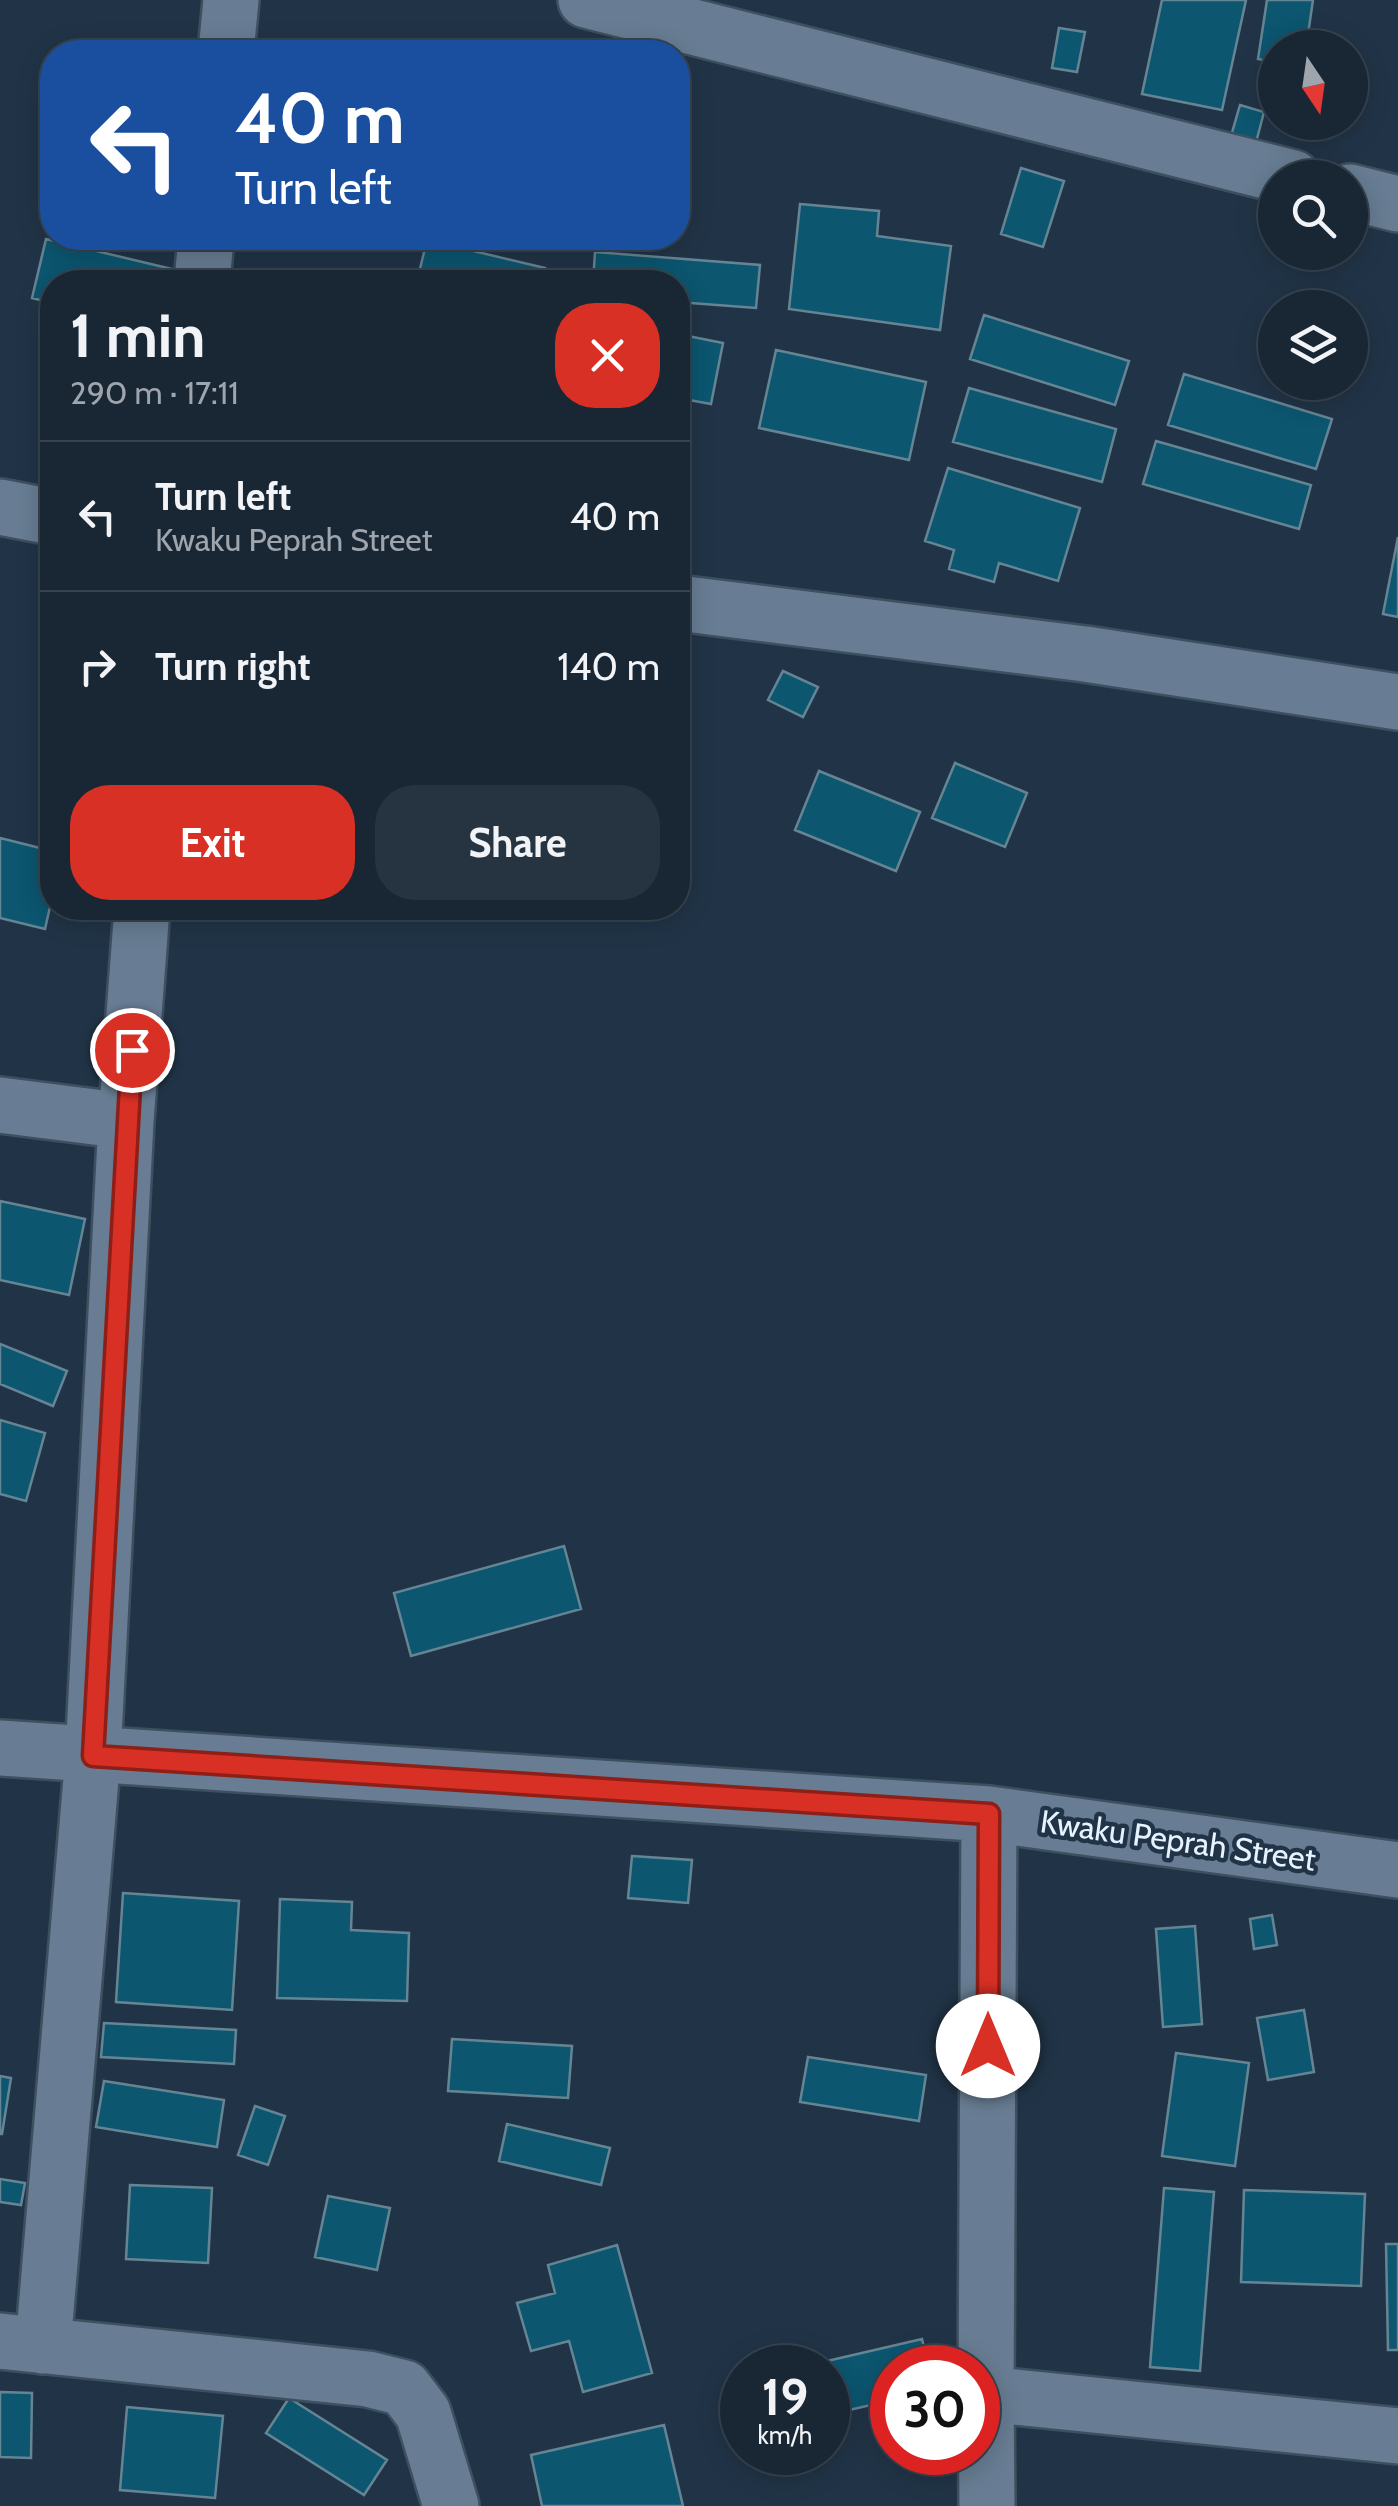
<!DOCTYPE html>
<html lang="en">
<head>
<meta charset="utf-8">
<style>
  :root { --surface:#192735; --page:#263341; --text:#f1f3f6; --muted:#9fa5ad; --line:#374450; --accent:#d93025 }
  body { margin:0; font-family:Cabin,sans-serif; background:var(--page); color:var(--text); height:100vh; display:flex; flex-direction:column; font-size:38px; white-space:nowrap }
  * { box-sizing:border-box; margin:0 }
  p { font-size:32px; color:var(--muted) }
  .icon { flex:none; width:55px; height:55px; fill:none; stroke:currentColor; stroke-width:2; stroke-linecap:round; stroke-linejoin:round }
  .map { position:relative; flex:1; overflow:hidden }
  .details { position:absolute; left:40px; top:270px; width:650px; height:650px; display:flex; flex-direction:column; background:var(--surface); border-radius:40px; box-shadow:0 5px 25px #0003,0 0 0 2px var(--line) }
  .details>* { flex:none }
  .guide { position:absolute; left:40px; top:40px; width:650px; height:210px; border-radius:40px; box-shadow:0 5px 25px #0003,0 0 0 2px var(--line); background:#1a4fa0; color:#fff; overflow:hidden }
  .needle { width:65px; rotate:167deg }
  .controls { position:absolute; left:1258px; top:30px; display:grid; gap:20px }
  .controls a { display:grid; place-items:center; width:110px; height:110px; border-radius:50%; background:var(--surface); box-shadow:0 5px 25px #0003,0 0 0 2px var(--line); font-size:50px }
  .speed { position:absolute; left:720px; top:2345px; display:flex; gap:20px; font-size:50px; font-weight:700; text-align:center }
  .speed>* { display:grid; place-content:center; width:130px; height:130px; border-radius:50%; background:var(--surface); box-shadow:0 5px 25px #0003,0 0 0 2px var(--line); line-height:1 }
  .speed small { font-size:25px; font-weight:400 }
  .speed .limit { border:15px solid #d22; background:#fff; color:#111 }
  .pin { position:absolute; display:grid; place-items:center; width:85px; height:85px; color:#fff; margin:-42px; border:5px solid #fff; border-radius:50%; box-shadow:0 2px 10px #0007 }
  .me { position:absolute; width:110px; margin:-55px; rotate:0deg; stroke-linejoin:round; filter:drop-shadow(0 0 8px #0008) }
  .turn { display:flex; align-items:center; gap:35px; height:210px; padding:0 30px; font-size:45px }
  .turn .icon { width:130px; height:130px; stroke-width:2.5 }
  .turn b { display:block; font-size:70px; line-height:85px }
  .round { display:grid; place-items:center; flex:none; width:105px; height:105px; border-radius:40px; background:var(--page) }
  .headline { display:flex; align-items:center; justify-content:space-between; height:170px; padding:0 30px }
  h1 { font-size:60px; font-weight:700; line-height:75px }
  .action { display:flex; gap:20px; margin-top:auto; padding:20px 30px }
  .action a { flex:1; height:115px; border-radius:40px; background:var(--accent); color:#fff; font-size:40px; font-weight:700; line-height:115px; text-align:center }
  .action a+a { background:var(--page); color:var(--text) }
  ul { padding:0; list-style:none }
  li { display:flex; align-items:center; gap:30px; height:150px; padding:0 30px; border-top:2px solid var(--line) }
  li div { flex:1 }
  li b { display:block; font-size:38px }
  li em { font-style:normal }
  .map>svg:first-child { display:block }
  .building { fill:#0c5670; stroke:#668594; stroke-width:2.5 }
  .lines { fill:none; stroke-linecap:round; stroke-linejoin:round }
  .minor-casing { stroke:#3e4f5f; stroke-width:60 }
  .minor { stroke:#687d93; stroke-width:55 }
  .route-casing { stroke:#8d1f18; stroke-width:25 }
  .route { stroke:#d93025; stroke-width:18 }
  .labels { text-anchor:middle; dominant-baseline:central; stroke-width:9; stroke-linejoin:round; paint-order:stroke }
  .street-label { font-size:32px; fill:#e7f2ff; stroke:#213447 }
</style>
</head>
<body>
<div class="map">
<svg width="1398" height="2506" viewBox="0 0 1398 2506">
  <rect width="100%" height="100%" fill="#213447"/>
  <path class="building" d="M1162,0H1246L1222,110L1142,94Z
    M1267,0H1313L1306,48H1275V62L1258,59Z
    M1059,28L1085,32L1077,72L1052,68Z
    M1240,105L1264,112L1254,150L1229,143Z
    M1021,168L1064,181L1043,247L1001,234Z
    M800,204L879,211L877,236L951,246L940,330L789,309Z
    M46,239L180,271L177,282H52V303L32,298Z
    M427,240L545,268L541,282H444L418,277Z
    M595,252L760,265L756,308L678,302V282H593Z
    M984,315L1129,361L1115,405L970,359Z
    M678,334L723,343L711,404L678,398Z
    M776,350L926,382L909,460L759,428Z
    M1184,374L1332,419L1316,469L1168,425Z
    M969,388L1116,429L1102,482L953,442Z
    M1156,441L1311,485L1299,529L1143,484Z
    M948,468L1080,508L1058,581L999,563L994,582L949,569L954,550L925,541Z
    M1398,537V617L1383,614Z
    M783,671L818,687L803,717L768,700Z
    M955,763L1027,793L1005,847L932,818Z
    M819,771L920,812L896,871L795,830Z
    M0,838L52,851V898L45,929L0,918Z
    M0,1201L85,1219L69,1295L0,1280Z
    M0,1344L67,1371L53,1406L0,1384Z
    M0,1420L45,1433L26,1501L0,1494Z
    M564,1546L581,1609L411,1656L394,1593Z
    M632,1856L692,1860L688,1903L628,1898Z
    M123,1893L239,1901L232,2010L116,2002Z
    M280,1899L352,1902L351,1930L409,1933L407,2001L277,1998Z
    M1272,1915L1277,1945L1254,1949L1250,1919Z
    M1195,1926L1202,2024L1163,2027L1156,1929Z
    M1304,2010L1314,2072L1268,2080L1257,2018Z
    M104,2023L236,2030L234,2064L101,2057Z
    M452,2039L572,2046L568,2098L448,2091Z
    M1176,2053L1249,2063L1235,2166L1162,2156Z
    M808,2057L926,2075L919,2121L800,2102Z
    M0,2076L11,2078L2,2134H0Z
    M104,2081L224,2100L217,2147L96,2127Z
    M255,2106L285,2116L268,2165L238,2155Z
    M507,2124L610,2148L601,2185L499,2161Z
    M0,2179L25,2183L21,2205L0,2202Z
    M130,2185L212,2188L208,2263L126,2259Z
    M1164,2188L1214,2192L1200,2371L1150,2367Z
    M1244,2190L1365,2194L1361,2286L1241,2282Z
    M328,2196L390,2208L377,2270L315,2257Z
    M1386,2244H1398V2350H1388Z
    M617,2245L652,2373L583,2392L569,2341L531,2351L517,2303L555,2293L548,2265Z
    M922,2339L929,2368H892V2444L885,2445L875,2404L828,2415V2368H797Z
    M0,2392L32,2393L31,2458L0,2457Z
    M289,2398L387,2460L364,2495L266,2433Z
    M127,2407L223,2416L215,2498L120,2490Z
    M664,2425L683,2506H542L531,2455Z"/>
  <g class="lines">
    <defs>
      <path id="minor" d="M586,0L1293,178
        M226,52L231,0
        M1350,192L1398,204
        M202,282L206,238
        M0,507L52,517
        M678,603L1085,654L1398,702
        M0,1105L126,1121
        M0,1748L989,1814L1398,1870
        M989,1814L986,2394L1398,2436
        M0,2341L368,2379L404,2388L423,2413L451,2506
        M43,2346L93,1755L126,1121L142,908
        M986,2394L987,2506"/>
    </defs>
    <use href="#minor" class="minor-casing"/>
    <use href="#minor" class="minor"/>
  </g>
  <g class="lines">
    <defs>
      <path id="route" d="M132,1050L93,1756L989,1814L988,2046"/>
    </defs>
    <use href="#route" class="route-casing"/>
    <use href="#route" class="route"/>
  </g>
  <g class="labels">
    <g class="street-label">
      <text transform="translate(1178 1840) rotate(8)">Kwaku Peprah Street</text>
    </g>
  </g>
</svg>
<div class="controls">
<a><svg class="needle" viewBox="-14 -14 28 28"><path d="M0-13l5 13h-10z" fill="#e53935"/><path d="M0 13l5-13h-10z" fill="#9fa5ad"/></svg></a>
<a><svg class="icon" aria-label="search" viewBox="0 0 24 24"><circle cx="10" cy="10" r="6"/><path d="M15 15l6 6"/></svg></a>
<a><svg class="icon" aria-label="layers" viewBox="0 0 24 24"><path d="M12 4l9 5-9 5-9-5zM3 14l9 5 9-5"/></svg></a>
</div>
<div class="speed"><div>19<small>km/h</small></div><div class="limit">30</div></div>
<div class="pin" style="left:132px;top:1050px;background:#d93025"><svg class="icon" aria-label="arrive" viewBox="0 0 24 24"><path d="M6 21V4h12l-3 4 3 4H6"/></svg></div>
<svg class="me" style="left:988px;top:2046px" viewBox="-20 -20 40 40"><circle r="19" fill="#fff"/><path d="M0-13L10 11 0 6-10 11z" fill="#d93025"/></svg>
<div class="guide">
<div class="turn"><svg class="icon" aria-label="left" viewBox="0 0 24 24"><path d="M17 20v-9H6M10 6l-5 5 5 5"/></svg><div><b>40 m</b>Turn left</div></div>
</div>
<section class="details">
<div class="headline"><div><h1>1 min</h1><p>290 m · 17:11</p></div><a class="round" style="background:#d93025;color:#fff"><svg class="icon" aria-label="close" viewBox="0 0 24 24"><path d="M6 6l12 12M18 6L6 18"/></svg></a></div>
<ul>
<li><svg class="icon" aria-label="left" viewBox="0 0 24 24"><path d="M17 20v-9H6M10 6l-5 5 5 5"/></svg><div><b>Turn left</b><p>Kwaku Peprah Street</p></div><em>40 m</em></li>
<li><svg class="icon" aria-label="right" viewBox="0 0 24 24"><path d="M7 20v-9h11M14 6l5 5-5 5"/></svg><div><b>Turn right</b></div><em>140 m</em></li>
</ul>
<div class="action"><a>Exit</a><a>Share</a></div>
</section>
</div>
</body>
</html>
